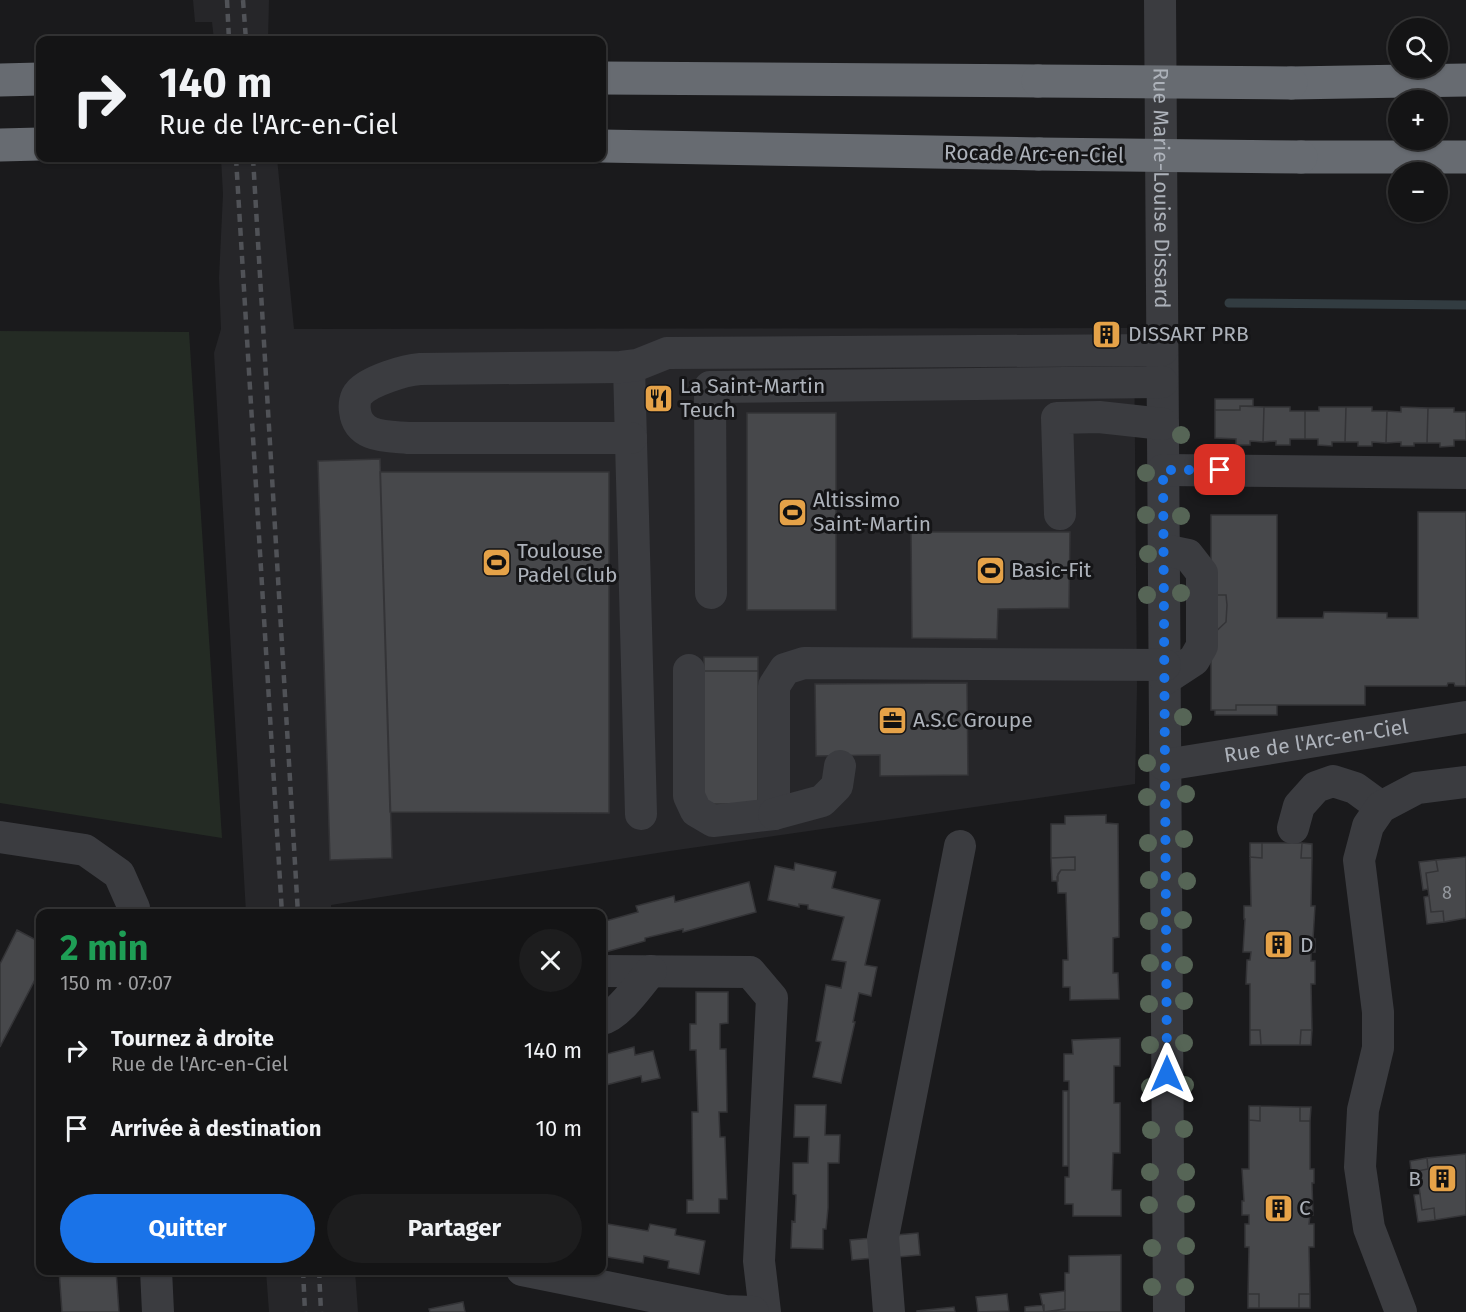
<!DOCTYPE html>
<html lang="fr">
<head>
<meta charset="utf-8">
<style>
  :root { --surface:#141415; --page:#1d1d1e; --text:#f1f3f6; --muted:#9d9ea0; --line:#333334; --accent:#1a73e8 }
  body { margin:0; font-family:"Fira Sans",sans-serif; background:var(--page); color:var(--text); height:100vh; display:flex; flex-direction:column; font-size:22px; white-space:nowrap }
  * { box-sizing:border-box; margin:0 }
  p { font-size:20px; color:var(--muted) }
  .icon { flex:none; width:33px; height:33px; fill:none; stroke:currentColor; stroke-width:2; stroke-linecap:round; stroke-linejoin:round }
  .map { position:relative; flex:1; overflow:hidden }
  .drawer { position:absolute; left:36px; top:909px; width:570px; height:366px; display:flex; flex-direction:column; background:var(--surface); border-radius:12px; box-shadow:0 2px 4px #0004,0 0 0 2px var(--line) }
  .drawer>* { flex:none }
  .guide { position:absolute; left:36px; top:36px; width:570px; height:126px; border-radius:12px; box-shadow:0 2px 4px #0004,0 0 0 2px var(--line); background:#141415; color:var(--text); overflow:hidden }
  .buttons { position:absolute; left:1388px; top:18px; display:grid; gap:12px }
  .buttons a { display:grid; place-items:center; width:60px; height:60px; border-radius:50%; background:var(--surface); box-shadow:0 2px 4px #0004,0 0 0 2px var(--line); font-size:30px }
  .pin { position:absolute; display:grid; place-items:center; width:51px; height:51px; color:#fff; margin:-26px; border-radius:12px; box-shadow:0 3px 9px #0006 }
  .me { position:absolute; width:66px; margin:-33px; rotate:0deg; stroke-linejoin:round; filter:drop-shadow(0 0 4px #0008) }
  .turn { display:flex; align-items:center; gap:21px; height:126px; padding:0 24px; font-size:27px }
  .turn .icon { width:78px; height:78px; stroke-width:2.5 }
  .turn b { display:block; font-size:42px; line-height:51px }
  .round { display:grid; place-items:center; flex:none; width:63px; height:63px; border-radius:32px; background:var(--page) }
  .overview { display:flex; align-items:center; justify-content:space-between; height:102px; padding:0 24px }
  h1 { font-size:36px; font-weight:700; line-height:45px; color:#1e9e55 }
  .action { display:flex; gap:12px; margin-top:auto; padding:12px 24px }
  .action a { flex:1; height:69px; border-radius:36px; background:var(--accent); color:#fff; font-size:24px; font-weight:700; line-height:69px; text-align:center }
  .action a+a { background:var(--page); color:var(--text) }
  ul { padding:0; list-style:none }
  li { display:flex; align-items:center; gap:18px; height:78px; padding:0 24px }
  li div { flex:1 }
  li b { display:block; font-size:22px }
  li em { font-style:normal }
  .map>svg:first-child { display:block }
  .built { fill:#262629 }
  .green { fill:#242b24 }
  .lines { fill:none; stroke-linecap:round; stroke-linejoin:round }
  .stream { stroke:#323c41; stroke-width:9 }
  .building { fill:#47484b; stroke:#343437; stroke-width:1.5 }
  .minor { stroke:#3b3c40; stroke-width:32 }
  .highway { stroke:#676b71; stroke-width:33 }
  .rail { stroke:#505257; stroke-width:4.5; stroke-dasharray:8 6; stroke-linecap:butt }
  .highway-bridge { stroke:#676b71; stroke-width:33 }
  .tree { fill:#566556 }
  .route { stroke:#1a73e8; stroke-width:10; stroke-dasharray:0 18 }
  .labels { text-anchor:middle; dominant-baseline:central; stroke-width:6; stroke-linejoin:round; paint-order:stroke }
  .number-label { font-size:18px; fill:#94989e }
  .street-label { font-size:21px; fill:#adb2ba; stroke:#151517 }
  .poi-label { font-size:21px; fill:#adb2ba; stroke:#151517; text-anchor:start }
</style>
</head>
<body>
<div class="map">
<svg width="1466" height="1312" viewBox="0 0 1466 1312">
  <rect width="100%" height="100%" fill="#1a1a1c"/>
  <path class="built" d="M193,0H269L268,40H214L212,22H195Z
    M221,158H277L294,329L1134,328L1137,687L1135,784L670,851L331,905V913H246L214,353L221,329L219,278L223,194Z
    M266,1271H355L358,1312H269Z"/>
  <path class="green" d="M0,331L189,332L222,838L0,803Z"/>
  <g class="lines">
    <path class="stream" d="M1229,303L1466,305"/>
  </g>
  <path class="building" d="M1099,329H1115V338H1100Z
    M1215,399H1253V406H1240V410H1215Z
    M1240,406L1264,407L1263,442L1250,441V445H1236V439L1215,438V410H1240Z
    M1264,407H1290V411H1305V439H1290V445H1276V441L1263,442Z
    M1319,407H1346L1345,442H1332V446L1318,445V439H1305V411H1319Z
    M1346,407H1372V411H1387L1386,443L1372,442V446H1358V442H1345Z
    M1401,407L1428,408L1427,443H1414V446H1401V442L1386,443L1387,411L1401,412Z
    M1428,408H1454V412H1466V440H1454V446L1440,447V443H1427Z
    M747,413H836V610H747Z
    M380,459L392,858L330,860L318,461Z
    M380,472H609V813L390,812Z
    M1418,512H1466V686H1455L1454,683H1448L1447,686H1365V705H1236V710H1211V636L1226,622L1227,605L1226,595H1211V515H1277V618H1323L1324,612L1387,613V618H1418Z
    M911,532H1070L1069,608L998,609L997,639L912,638Z
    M1211,595H1226L1227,605L1226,622L1211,636Z
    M704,657H758V671H704Z
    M704,671H758V804H704Z
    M967,683L968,775L880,776V755L816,756L815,684Z
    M1236,705H1277V715H1215V710H1236Z
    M1106,815V823L1118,824L1119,937L1113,938V973H1118L1119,999L1070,1000V987H1063V960H1068L1066,893H1058L1057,877L1061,870H1075V857L1051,858V824H1065V816Z
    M1250,843H1262V858L1250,857Z
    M1262,843H1302L1301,858H1312L1311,906H1315L1313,939H1315V952H1311V961H1315V984H1311L1312,1030H1301L1300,1045H1261L1260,1030H1250V984H1246L1247,960H1250L1251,952H1243L1245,919H1244V906H1251L1250,857L1262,858Z
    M1302,843L1312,844V858H1301Z
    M1075,857V870H1061L1058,874V881H1052L1051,858Z
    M1466,857V918L1444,922L1443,911L1431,912L1426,873L1438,871L1436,860Z
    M1436,860L1438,871L1426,873L1428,889L1423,890L1419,862Z
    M795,863L836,872L832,888L880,900L865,965L877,967L871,996L859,993L853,1022H855L841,1083L813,1077L821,1042L816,1041L826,985L841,988L846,962L832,960L844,917L808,909V905L799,904V907L768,900L775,866L794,870Z
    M749,882L756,912L683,932V929L645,938V941L602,953V922L638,912L636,906L674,896L675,902Z
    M1429,896L1431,912L1443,911L1444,922L1427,924L1424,897Z
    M500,908H512L513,914H500Z
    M585,910V914H515L553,911Z
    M17,930L36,940L39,972L0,1047V964Z
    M696,992H728V1023L720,1024V1049H726L727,1112H719L720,1137H725L727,1199H719V1213H687V1200H693L692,1112H698L696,1050H690V1024H696Z
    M1250,1030H1260L1261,1045H1250Z
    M1301,1030H1312L1311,1045H1300Z
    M1120,1038V1066H1114V1103H1120V1153H1113L1112,1190H1121V1216H1073V1204H1065V1177H1069V1081H1064V1054H1073L1072,1040Z
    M634,1047L635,1055L653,1051L660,1078L642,1082L641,1076L602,1086L603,1055Z
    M1063,1091H1068V1166H1063Z
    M795,1105H826L825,1135H840L839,1163H828V1208L826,1229H823V1249L791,1248L792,1221L795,1222L796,1195L793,1194V1163H808L809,1137H794Z
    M1249,1106H1260V1121L1249,1120Z
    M1260,1106L1300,1107V1121H1310V1169H1314V1183H1312L1313,1215H1310L1309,1224H1314V1247H1309L1310,1294H1299V1308H1259V1294H1248L1249,1247H1245V1224H1249V1215H1242V1201H1244L1242,1169H1249V1120L1260,1121Z
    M1300,1107H1311L1310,1121H1300Z
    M1466,1154V1215L1435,1220L1434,1208L1422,1210L1417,1171L1428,1169L1427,1158Z
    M1427,1158L1428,1169L1417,1171L1419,1187L1413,1188L1410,1161Z
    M1420,1194L1422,1210L1434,1208L1435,1220L1418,1222L1414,1195Z
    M602,1223L648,1231L650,1224L676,1229L675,1235L705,1241L699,1274L668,1268L669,1261L644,1256L643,1263L602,1256Z
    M918,1233L920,1255L898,1257L896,1235Z
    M872,1238L874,1258L852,1260L850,1240Z
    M1121,1255V1312H1047L1065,1309V1273H1069V1256Z
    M59,1270H116L119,1312H62Z
    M1065,1291V1309L1044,1312L1040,1294Z
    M1007,1294L1009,1311L978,1312L976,1297Z
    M1248,1294H1259V1308H1248Z
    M1299,1294H1310V1308H1299Z
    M463,1302L465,1312H430L429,1309Z
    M1044,1305V1312H1025V1307Z
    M954,1307L955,1312H917V1311Z"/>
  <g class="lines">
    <g class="minor">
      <path id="s1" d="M1160,0L1169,1312"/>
      <path d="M629,367L641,814"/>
      <path d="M631,438H408C387,436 358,438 355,411C354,405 355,397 359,393C369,381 405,370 420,369L621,367L637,365L667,353L1162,350"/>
      <path d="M1163,470L1466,473"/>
      <path d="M1060,514L1057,418L1099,417L1163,424"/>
      <path d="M1164,550L1188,555L1202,573V646L1194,660L1165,679"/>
      <path d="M711,593L710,387L1162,382"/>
      <path d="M689,670V796L696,811L713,821L774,814V686L785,669L804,663L1165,665"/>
      <path id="s2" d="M1165,765L1466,717"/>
      <path d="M774,814L822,801L837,786L840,766"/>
      <path d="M1293,828L1299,806L1316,787L1333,781L1355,788L1381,807"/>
      <path d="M0,837L85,850L119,874L134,908V914"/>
      <path d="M602,971L750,972L772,998L759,1261L765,1312"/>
      <path d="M602,1019C618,1016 640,984 651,971"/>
      <path d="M156,1270L158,1312"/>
      <path d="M522,1270L725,1311L753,1312"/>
      <path d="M889,1312L883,1237L960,846"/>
      <path d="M1401,1312L1369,1228L1360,1167L1363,1110L1378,1048V1012L1359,860L1368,826L1381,807L1417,788L1466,782"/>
    </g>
    <path class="highway" d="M602,78L1038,81
      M0,80L40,79
      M1291,83L1466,80
      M0,145L40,144
      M602,146L1039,154
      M1301,157H1466"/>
    <path class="rail" d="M227,0L229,40
      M243,0L246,40
      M236,158L282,914
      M253,158L298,914
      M303,1270L305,1312
      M319,1270L321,1312"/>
    <path class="highway-bridge" d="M1038,81L1291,83
      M1039,154L1301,157"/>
  </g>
  <g class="tree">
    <circle cx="1181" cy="435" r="9"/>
    <circle cx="1146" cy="473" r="9"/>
    <circle cx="1146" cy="515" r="9"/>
    <circle cx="1181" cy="516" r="9"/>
    <circle cx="1148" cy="554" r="9"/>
    <circle cx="1181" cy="593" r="9"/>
    <circle cx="1147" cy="595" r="9"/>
    <circle cx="1183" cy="717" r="9"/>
    <circle cx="1147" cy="763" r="9"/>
    <circle cx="1186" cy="794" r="9"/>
    <circle cx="1147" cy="797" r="9"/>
    <circle cx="1184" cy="839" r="9"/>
    <circle cx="1148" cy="843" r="9"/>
    <circle cx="1149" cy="880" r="9"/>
    <circle cx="1187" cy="881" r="9"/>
    <circle cx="1183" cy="920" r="9"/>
    <circle cx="1149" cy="921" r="9"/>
    <circle cx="1150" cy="963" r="9"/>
    <circle cx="1184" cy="965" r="9"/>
    <circle cx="1184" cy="1001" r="9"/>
    <circle cx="1149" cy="1004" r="9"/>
    <circle cx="1184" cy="1043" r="9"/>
    <circle cx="1150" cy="1045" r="9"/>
    <circle cx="1185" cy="1085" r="9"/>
    <circle cx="1150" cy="1087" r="9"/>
    <circle cx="1184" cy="1129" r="9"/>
    <circle cx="1151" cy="1130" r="9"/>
    <circle cx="1150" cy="1172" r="9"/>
    <circle cx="1186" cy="1172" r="9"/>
    <circle cx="1186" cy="1204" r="9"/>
    <circle cx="1149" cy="1205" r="9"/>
    <circle cx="1186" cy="1246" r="9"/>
    <circle cx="1152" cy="1248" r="9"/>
    <circle cx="1152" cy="1287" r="9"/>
    <circle cx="1185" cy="1287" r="9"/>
  </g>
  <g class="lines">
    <path class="route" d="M1167,1074L1163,470H1220"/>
  </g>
  <defs>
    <symbol id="building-square" viewBox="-11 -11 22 22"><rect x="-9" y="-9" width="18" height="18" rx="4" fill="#e5a248" stroke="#151517"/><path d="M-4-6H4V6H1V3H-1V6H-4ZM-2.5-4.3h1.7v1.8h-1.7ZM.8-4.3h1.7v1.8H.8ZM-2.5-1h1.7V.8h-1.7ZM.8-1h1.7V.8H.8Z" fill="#111"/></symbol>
    <symbol id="restaurant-square" viewBox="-11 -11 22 22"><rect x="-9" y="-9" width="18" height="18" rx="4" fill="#e5a248" stroke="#151517"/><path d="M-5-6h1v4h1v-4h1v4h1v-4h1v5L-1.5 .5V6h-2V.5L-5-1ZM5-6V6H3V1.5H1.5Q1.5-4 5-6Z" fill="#111"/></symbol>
    <symbol id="stadium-square" viewBox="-11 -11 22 22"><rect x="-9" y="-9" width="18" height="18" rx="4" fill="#e5a248" stroke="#151517"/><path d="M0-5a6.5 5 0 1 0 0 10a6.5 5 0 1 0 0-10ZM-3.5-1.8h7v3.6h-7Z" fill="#111"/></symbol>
    <symbol id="office-square" viewBox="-11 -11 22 22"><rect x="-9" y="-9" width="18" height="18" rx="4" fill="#e5a248" stroke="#151517"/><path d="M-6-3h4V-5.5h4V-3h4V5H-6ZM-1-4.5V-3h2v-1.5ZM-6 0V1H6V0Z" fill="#111"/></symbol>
  </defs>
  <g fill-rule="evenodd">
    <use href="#building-square" x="1090" y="318" width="33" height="33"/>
    <use href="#restaurant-square" x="642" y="382" width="33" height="33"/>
    <use href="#stadium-square" x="776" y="496" width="33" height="33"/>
    <use href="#stadium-square" x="480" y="546" width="33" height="33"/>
    <use href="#stadium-square" x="974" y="554" width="33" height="33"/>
    <use href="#office-square" x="876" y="704" width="33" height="33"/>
    <use href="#building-square" x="1262" y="928" width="33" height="33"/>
    <use href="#building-square" x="1426" y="1162" width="33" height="33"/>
    <use href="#building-square" x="1262" y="1192" width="33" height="33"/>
  </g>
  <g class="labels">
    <g class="number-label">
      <text x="1447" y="893">8</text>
    </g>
    <g class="street-label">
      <text transform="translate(1034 154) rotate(1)">Rocade Arc-en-Ciel</text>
      <text stroke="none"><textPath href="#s1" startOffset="188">Rue Marie-Louise Dissard</textPath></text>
      <text stroke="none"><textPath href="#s2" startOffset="153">Rue de l'Arc-en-Ciel</textPath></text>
    </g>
    <g class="poi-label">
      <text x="1128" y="334">DISSART PRB</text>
      <text x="680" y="386">La Saint-Martin<tspan x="680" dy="24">Teuch</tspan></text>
      <text x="813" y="500">Altissimo<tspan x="813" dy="24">Saint-Martin</tspan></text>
      <text x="517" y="551">Toulouse<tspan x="517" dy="24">Padel Club</tspan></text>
      <text x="1011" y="570">Basic-Fit</text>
      <text x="913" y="720">A.S.C Groupe</text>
      <text x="1300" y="945">D</text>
      <text x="1421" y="1179" text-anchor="end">B</text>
      <text x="1299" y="1208">C</text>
    </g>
  </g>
</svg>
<div class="buttons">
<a><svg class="icon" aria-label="search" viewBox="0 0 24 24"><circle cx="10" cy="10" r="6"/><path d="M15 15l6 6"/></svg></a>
<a>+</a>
<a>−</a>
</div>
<div class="pin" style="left:1220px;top:470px;background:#d93025"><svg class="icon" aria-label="arrive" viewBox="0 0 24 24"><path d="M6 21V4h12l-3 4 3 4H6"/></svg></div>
<svg class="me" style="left:1167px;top:1074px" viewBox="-20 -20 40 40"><path d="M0-17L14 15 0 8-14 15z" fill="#1a73e8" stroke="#fff" stroke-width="4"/></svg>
<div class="guide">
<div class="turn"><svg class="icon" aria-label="right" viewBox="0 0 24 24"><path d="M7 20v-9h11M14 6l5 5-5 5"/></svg><div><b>140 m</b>Rue de l'Arc-en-Ciel</div></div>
</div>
<section class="drawer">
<div class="overview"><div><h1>2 min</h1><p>150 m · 07:07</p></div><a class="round"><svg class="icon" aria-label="close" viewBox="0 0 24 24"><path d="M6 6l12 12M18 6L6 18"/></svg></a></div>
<ul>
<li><svg class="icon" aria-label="right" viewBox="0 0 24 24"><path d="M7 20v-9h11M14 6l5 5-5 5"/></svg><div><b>Tournez à droite</b><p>Rue de l'Arc-en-Ciel</p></div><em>140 m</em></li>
<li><svg class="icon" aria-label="arrive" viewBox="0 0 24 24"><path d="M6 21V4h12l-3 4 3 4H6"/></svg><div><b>Arrivée à destination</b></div><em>10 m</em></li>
</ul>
<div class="action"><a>Quitter</a><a>Partager</a></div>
</section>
</div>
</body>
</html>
